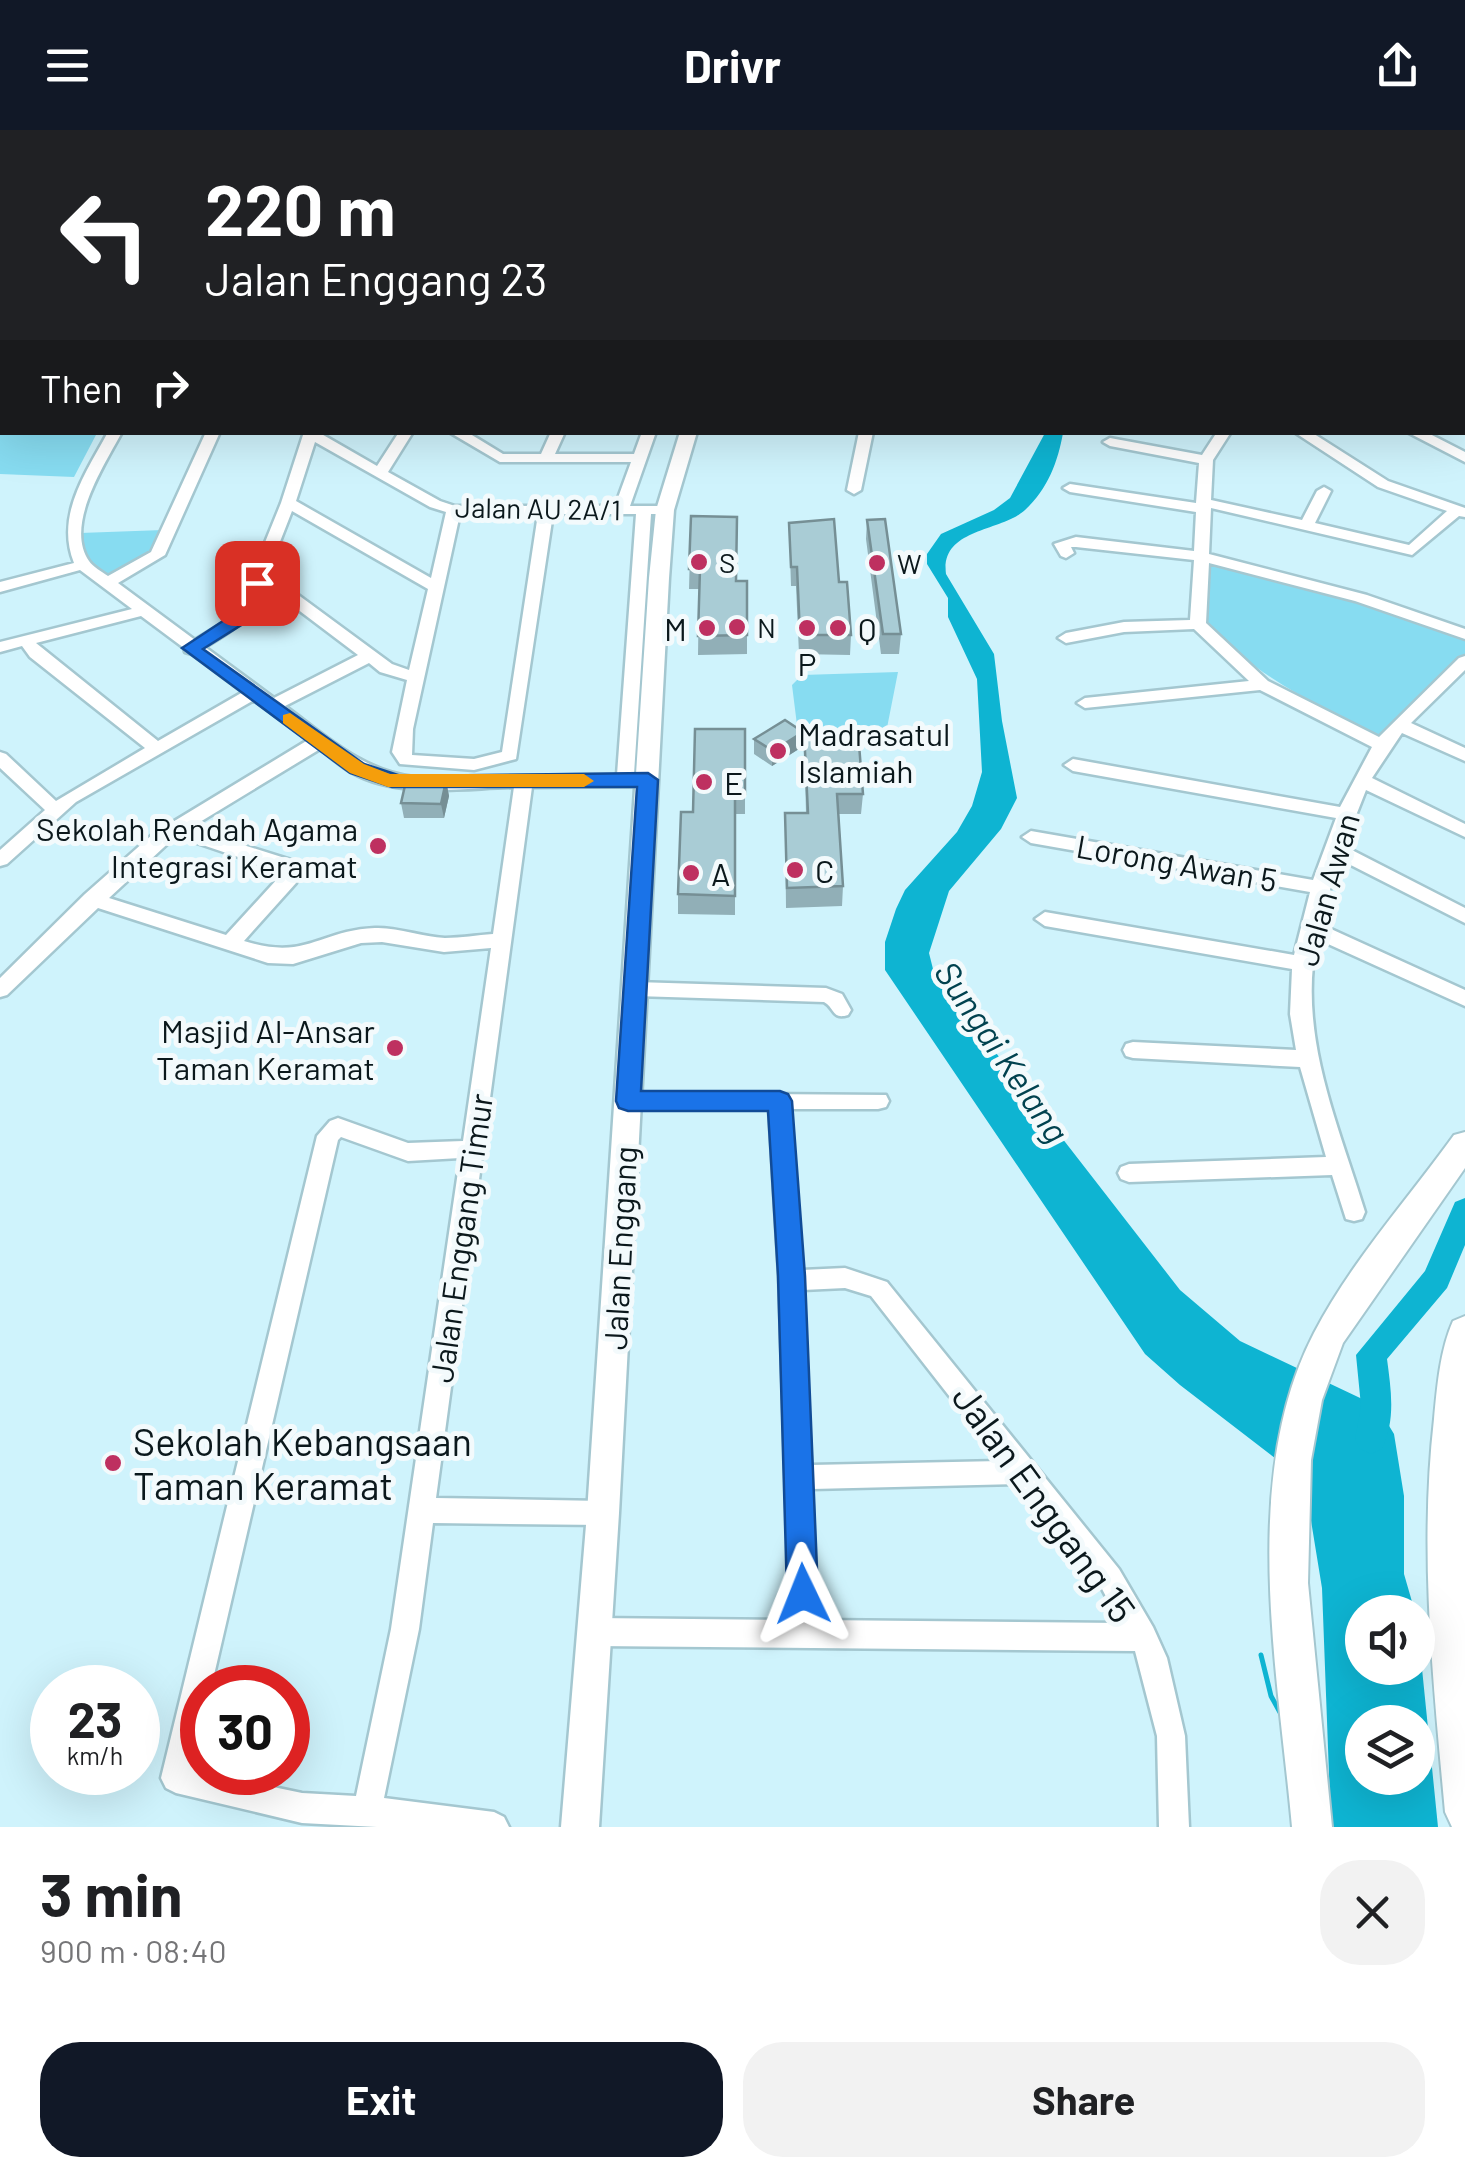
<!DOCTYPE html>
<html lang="en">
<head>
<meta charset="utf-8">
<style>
  :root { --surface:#fff; --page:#f2f2f2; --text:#202124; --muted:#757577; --accent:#111827 }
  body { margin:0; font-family:Barlow,sans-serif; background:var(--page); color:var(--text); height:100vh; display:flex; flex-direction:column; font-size:38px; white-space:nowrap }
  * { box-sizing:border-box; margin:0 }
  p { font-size:32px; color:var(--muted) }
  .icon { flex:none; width:55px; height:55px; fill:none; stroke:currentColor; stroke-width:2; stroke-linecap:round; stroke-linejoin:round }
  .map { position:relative; height:1697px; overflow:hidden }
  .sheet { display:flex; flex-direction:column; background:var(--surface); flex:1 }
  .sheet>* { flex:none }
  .banner { position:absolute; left:0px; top:0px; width:1465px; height:305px; box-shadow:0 10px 40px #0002; background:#202124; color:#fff; overflow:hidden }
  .controls { position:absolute; left:1345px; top:1465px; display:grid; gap:20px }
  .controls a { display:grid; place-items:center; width:90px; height:90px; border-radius:50%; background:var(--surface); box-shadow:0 10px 40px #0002; font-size:50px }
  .speed { position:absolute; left:30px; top:1535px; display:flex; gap:20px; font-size:50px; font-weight:700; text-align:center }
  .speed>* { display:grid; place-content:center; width:130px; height:130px; border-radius:50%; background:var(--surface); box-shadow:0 10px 40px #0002; line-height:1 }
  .speed small { font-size:25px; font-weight:400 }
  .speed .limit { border:15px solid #d22; background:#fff; color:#111 }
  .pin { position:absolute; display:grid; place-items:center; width:85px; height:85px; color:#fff; margin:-42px; border-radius:20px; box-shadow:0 5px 15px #0006 }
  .me { position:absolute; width:110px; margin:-55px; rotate:358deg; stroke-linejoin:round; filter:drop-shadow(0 0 8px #0008) }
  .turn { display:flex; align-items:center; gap:35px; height:210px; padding:0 40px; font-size:45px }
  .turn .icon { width:130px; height:130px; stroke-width:2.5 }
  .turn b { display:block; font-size:70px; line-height:85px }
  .then { display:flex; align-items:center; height:95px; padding:0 40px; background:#0003; gap:20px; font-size:38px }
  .round { display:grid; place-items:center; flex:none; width:105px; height:105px; border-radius:40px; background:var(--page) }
  .overview { display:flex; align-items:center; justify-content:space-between; height:170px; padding:0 40px }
  h1 { font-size:60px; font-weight:700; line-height:75px }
  .primary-button { display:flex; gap:20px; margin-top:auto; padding:20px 40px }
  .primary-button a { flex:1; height:115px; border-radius:40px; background:var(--accent); color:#fff; font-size:40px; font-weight:700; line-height:115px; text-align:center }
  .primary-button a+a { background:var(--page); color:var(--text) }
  header { display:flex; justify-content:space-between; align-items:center; height:130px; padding:0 40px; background:var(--accent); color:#fff; font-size:45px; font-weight:700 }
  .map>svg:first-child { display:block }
  .green { fill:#87dcf1 }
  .water { fill:#0eb4d2; fill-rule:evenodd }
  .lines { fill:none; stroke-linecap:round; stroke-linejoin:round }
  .stream { stroke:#0eb4d2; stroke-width:5 }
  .river { fill:#0eb4d2; fill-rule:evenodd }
  .minor-casing { stroke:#a4c7d0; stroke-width:5 }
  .major-casing { stroke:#a4c7d0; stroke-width:5 }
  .highway-casing { stroke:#a4c7d0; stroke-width:4 }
  .minor { fill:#fff; fill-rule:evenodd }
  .major { fill:#fff; fill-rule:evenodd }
  .highway { fill:#fff; fill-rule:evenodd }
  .wall { fill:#91afb7 }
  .shaded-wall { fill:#768f95 }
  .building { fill:#a9ccd5; stroke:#768f95; stroke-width:2.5 }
  .route { fill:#1a73e8; stroke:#114b97; stroke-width:2.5 }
  .slow { fill:#f59e0b }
  .poi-dot { fill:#be3060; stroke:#f3fafc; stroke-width:4 }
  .labels { text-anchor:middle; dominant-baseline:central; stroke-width:10; stroke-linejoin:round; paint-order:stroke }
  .far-street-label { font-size:28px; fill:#0b181c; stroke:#f3fafc }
  .far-poi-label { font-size:28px; fill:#0b181c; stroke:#f3fafc; text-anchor:start }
  .poi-label { font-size:32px; fill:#0b181c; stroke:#f3fafc; text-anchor:start }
  .street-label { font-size:32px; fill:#0b181c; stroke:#f3fafc }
  .water-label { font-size:35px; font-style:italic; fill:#01424f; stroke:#f3fafc }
  .near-poi-label { font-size:38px; fill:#0b181c; stroke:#f3fafc; text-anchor:start }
  .near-street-label { font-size:38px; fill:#0b181c; stroke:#f3fafc }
</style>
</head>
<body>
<header><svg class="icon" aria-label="menu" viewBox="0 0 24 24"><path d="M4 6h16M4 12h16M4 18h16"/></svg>Drivr<svg class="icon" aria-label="share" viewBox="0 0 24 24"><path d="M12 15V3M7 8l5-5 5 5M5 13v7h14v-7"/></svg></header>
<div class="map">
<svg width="1465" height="1697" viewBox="0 0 1465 1697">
  <rect width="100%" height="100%" fill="#cff3fc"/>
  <path class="green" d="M0,264L2,302L97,303L74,347L0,344Z
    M163,400L148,425L110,447L83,428L80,403Z
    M1202,430L1339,464L1465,506V525L1383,609C1316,574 1257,548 1205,492Z
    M898,542L884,613L799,611L792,555L802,545Z"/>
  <path class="water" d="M1045,303H1063C1058,331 1048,359 1025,380C1001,402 940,398 946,444L994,524L1002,591L1017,668L1001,699L949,761L929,823L934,843L1180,1160L1240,1211L1377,1276L1394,1304L1404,1366V1444L1415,1482H1362V1538H1418V1499L1438,1697H1331L1322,1458L1306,1360L1288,1338L1180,1255L1145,1224L885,840V812L896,779L905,760L957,702L972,676L982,642L977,549L948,487V468L927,434V424L941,404L994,380L1010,368ZM1362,1592H1418V1648H1362Z"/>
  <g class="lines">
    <path class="stream" d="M1261,1525L1271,1566L1282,1586"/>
    <path class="river" d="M1465,1068V1115L1447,1158L1387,1229C1391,1260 1396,1289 1382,1319L1371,1324L1360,1319L1355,1309L1361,1276L1356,1225L1425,1141L1455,1072Z"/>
    <defs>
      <path id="minor" d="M470,0H495L496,2H473Z
        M1044,0H1059L1060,2H1046Z
        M1126,0H1140L1141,2H1128Z
        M1206,0H1220L1221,2H1208Z
        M1462,8H1465V14H1462Z
        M1462,78H1465V84H1462Z
        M0,118L2,119V125L0,126Z
        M1462,150H1465V158H1462Z
        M1465,187V195L1462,196V188Z
        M0,256H2V264H0Z
        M1462,261L1465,262V271L1462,270Z
        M108,302H122C105,334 64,395 89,431C93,437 102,442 108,446L151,422L206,302H220L165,425L118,453L195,510L223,493L238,479L281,373L304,302H318L377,336L399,302H413L388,342L440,371L455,376H615L631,332H500L449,302H467L503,324H541L551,302H565L555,324H634L642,302H656L630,376H665L672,380L665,384H651L634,644H648L657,650L648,656L532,657L436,1368L603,1371L612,1374L616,1383L612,1392L603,1395L433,1393L419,1499L384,1668L494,1682L504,1687L509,1697H377L302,1693L176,1663L166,1658L161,1648L317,1006L330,991L338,988L408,1013L463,1011L491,818L444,822L382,812L361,813L293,834L268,833L98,778L7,865L0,867V848L85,764L153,704L308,610L254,570L76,672L7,734L0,736V720L45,680L0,638V622L6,624L56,671L145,618L30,527L22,516L0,522V512L132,479L80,440L0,462V452L74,433C55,385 86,343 108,302ZM315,312L430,377L446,382L431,448L296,371ZM292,381L428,459L409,540L392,534L282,453L265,450ZM460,384H538L502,622L474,629L412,625L413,599ZM553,384H636L617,645L414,647C362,641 326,606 285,576L369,533L380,542L407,550L392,622L400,634L474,640L516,629ZM262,458L272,460L358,525L274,568L205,517C235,499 249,492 262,458ZM141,486L184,518L185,522L192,524L243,562L158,611L36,513ZM320,619C330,626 340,636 351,642C399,669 462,658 514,657L493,804C477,805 461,808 445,808C422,807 398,797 375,798C319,800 307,831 244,811L296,753L300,740L291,730L190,698ZM176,706L277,740L280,746L226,805L109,768ZM341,1007L408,1031L460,1028L391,1499L356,1666L302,1663L202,1642L193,1637L202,1596V1558H211L338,1010Z
        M859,302H873L861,360L854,364L847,360Z
        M1217,302H1231L1213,330L1211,370L1302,390L1317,361L1324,357L1331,361L1315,393L1409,415L1447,381L1378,357L1294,302H1311L1388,351L1465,378V387L1459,386L1412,425L1211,378L1209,424L1367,465L1465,499V509L1355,471L1209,433L1206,493L1268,551L1379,607L1459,528L1465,526V540L1411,593L1465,618V631L1402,603L1372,648L1465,694V707L1366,660L1344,716L1465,778V793L1339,729L1320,794L1465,860V876L1317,809C1297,904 1338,993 1365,1082L1362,1089L1354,1091L1346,1089L1332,1045L1129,1052L1121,1049L1118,1043L1121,1037L1129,1034L1326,1027L1300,937L1133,928L1126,926L1123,920L1126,914L1133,912L1296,920L1290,884L1292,839L1045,796L1035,789L1045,782L1294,825L1310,762L1031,713L1022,707L1031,701L1313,750L1336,688L1073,641L1064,635L1073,629L1340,677L1372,617L1260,560L1085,578L1077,573L1085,568L1249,551L1194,499L1124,502L1066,513L1058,508L1066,503L1124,492L1190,490L1194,430L1076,417H1071L1074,423L1066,428L1061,426L1054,414L1076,407L1194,421L1196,382L1070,362L1063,358L1070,354L1196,373L1199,333L1110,316L1103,312L1110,308L1202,325Z
        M1407,302H1426L1465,322V332Z
        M636,852L826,858L842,864L851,880L848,885C832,890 835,878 824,872L636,866L626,859Z
        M628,963L886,965L889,971L886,977L878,979H790L802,1140L845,1138L887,1152L1119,1439L1153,1497L1167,1528L1185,1606L1189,1697H1159L1157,1606L1135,1521L595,1516L585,1512L581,1502L585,1492L595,1488L790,1490L779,1145L769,979H628L620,977L617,971L620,965ZM845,1158L871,1166L1000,1331L811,1335L803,1160ZM1019,1354L1101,1457L1120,1493L817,1490L812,1359Z"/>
      <path id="major" d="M542,0H566L567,2H543Z
        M680,302H697L674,380L669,448L619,1383L599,1697H561L587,1383L649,448L656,380Z"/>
      <path id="highway" d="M970,0H989L990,2H972Z
        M1002,0H1021L1022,2H1004Z
        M1462,120L1465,121V131L1462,130Z
        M1465,1002V1038L1343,1213L1322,1270L1311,1330L1308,1453L1332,1697H1292C1278,1543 1239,1347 1314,1203C1350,1133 1408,1069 1454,1005Z
        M1465,1186V1697H1452L1445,1682C1433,1551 1419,1420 1434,1289C1437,1257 1440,1220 1453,1191Z"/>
    </defs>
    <use href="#minor" class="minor-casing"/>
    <use href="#major" class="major-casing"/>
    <use href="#highway" class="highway-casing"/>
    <use href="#minor" class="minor"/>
    <use href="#major" class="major"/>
    <use href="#highway" class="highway"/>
  </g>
  <path class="wall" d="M0,0H130L131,2H2V100H0Z
    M0,211H2V244H0Z
    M691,386L736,451H747V524L698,525L699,459H689Z
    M867,390L901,504L899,524H881L866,409Z
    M789,393L839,452L851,505L850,525L799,524L796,456H791Z
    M745,599V684H735V785L678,784V764L693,682Z
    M804,601L863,664L861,684H839L843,756L842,776L786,778L785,683H806Z
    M754,609L802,617L772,636L754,624Z
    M446,651L449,666L444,688H404L401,673Z"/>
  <path class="shaded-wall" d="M803,602L802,617L772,636L773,621Z
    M446,651L449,666L444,688L441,674Z"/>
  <path class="building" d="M0,0H118L116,2H2V83H0V36L2,35H0Z
    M0,211H2V227H0Z
    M691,386L737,387L736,451H747V505L698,506L700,439H689Z
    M834,389L839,452H847L851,505H800L797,437H791L789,393Z
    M885,389L901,504H883L867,390Z
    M785,590L803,602L773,621L754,609Z
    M695,599H745V664H735V766L678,764L681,682H693Z
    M804,601L858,602L863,664H837L843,756L787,758L785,683H808Z
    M406,651H446L441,674L401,673Z"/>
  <path class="route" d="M257,448L266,453L246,492L203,519L364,634L401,646L648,643L658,650L641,961H780L788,964L792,971L805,1146L818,1464L814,1475L803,1480L792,1475L787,1464L778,1146L768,981H628L619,978L616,971L637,657H392L350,643L182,518L232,485L248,453Z"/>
  <path class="slow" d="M290,583L364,634L390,644H584L594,651L584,657H388L350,643L283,593V585Z"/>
  <g class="poi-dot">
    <circle cx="699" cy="432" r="10"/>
    <circle cx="877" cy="433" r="10"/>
    <circle cx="737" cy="497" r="10"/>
    <circle cx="707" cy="498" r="10"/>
    <circle cx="807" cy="498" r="10"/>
    <circle cx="838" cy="498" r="10"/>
    <circle cx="778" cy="621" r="10"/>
    <circle cx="704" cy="652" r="10"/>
    <circle cx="378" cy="716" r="10"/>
    <circle cx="795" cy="740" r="10"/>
    <circle cx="691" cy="743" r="10"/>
    <circle cx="395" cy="918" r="10"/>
    <circle cx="113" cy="1333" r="10"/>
  </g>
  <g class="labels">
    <g class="far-street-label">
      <text transform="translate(538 378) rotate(1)">Jalan AU 2A/1</text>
    </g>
    <g class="far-poi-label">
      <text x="719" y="432">S</text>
      <text x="897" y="433">W</text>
      <text x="757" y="497">N</text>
    </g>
    <g class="poi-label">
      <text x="687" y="498" text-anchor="end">M</text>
      <text x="858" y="498">Q</text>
      <text x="807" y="533" text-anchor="middle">P</text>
      <text x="798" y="603">Madrasatul<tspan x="798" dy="37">Islamiah</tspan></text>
      <text x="724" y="652">E</text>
      <text x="358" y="698" text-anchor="end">Sekolah Rendah Agama<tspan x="358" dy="37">Integrasi Keramat</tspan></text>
      <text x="815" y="740">C</text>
      <text x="711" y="743">A</text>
      <text x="375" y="900" text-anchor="end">Masjid Al-Ansar<tspan x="375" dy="37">Taman Keramat</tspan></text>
    </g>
    <g class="street-label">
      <text transform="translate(1177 732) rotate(10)">Lorong Awan 5</text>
      <text transform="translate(1326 759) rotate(-74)">Jalan Awan</text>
      <text transform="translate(460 1108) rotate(-82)">Jalan Enggang Timur</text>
      <text transform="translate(619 1118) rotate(-87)">Jalan Enggang</text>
    </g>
    <g class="water-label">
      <text transform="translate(1003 921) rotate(56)">Sungai Kelang</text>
    </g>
    <g class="near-poi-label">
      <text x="133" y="1311">Sekolah Kebangsaan<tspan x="133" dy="44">Taman Keramat</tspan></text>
    </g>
    <g class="near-street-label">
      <text transform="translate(1045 1373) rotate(54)">Jalan Enggang 15</text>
    </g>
  </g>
</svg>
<div class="controls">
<a><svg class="icon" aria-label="sound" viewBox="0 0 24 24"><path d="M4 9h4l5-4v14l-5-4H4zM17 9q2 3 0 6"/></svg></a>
<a><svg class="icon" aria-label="layers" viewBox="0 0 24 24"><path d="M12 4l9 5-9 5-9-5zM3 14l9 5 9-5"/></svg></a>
</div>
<div class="speed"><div>23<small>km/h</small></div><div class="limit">30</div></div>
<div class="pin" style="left:257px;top:453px;background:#d93025"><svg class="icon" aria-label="arrive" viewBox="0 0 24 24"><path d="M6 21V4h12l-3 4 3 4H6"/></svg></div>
<svg class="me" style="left:803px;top:1464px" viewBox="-20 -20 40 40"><path d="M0-17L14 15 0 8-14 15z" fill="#1a73e8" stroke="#fff" stroke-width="4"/></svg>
<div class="banner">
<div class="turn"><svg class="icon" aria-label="left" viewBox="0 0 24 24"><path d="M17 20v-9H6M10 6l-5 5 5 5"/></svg><div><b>220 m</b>Jalan Enggang 23</div></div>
<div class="then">Then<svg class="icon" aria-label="right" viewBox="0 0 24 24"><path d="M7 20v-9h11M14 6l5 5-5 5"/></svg></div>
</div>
</div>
<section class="sheet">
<div class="overview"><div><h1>3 min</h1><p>900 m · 08:40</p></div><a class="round"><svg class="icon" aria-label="close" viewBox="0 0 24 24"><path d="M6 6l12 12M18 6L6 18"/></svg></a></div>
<div class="primary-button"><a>Exit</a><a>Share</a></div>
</section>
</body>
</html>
